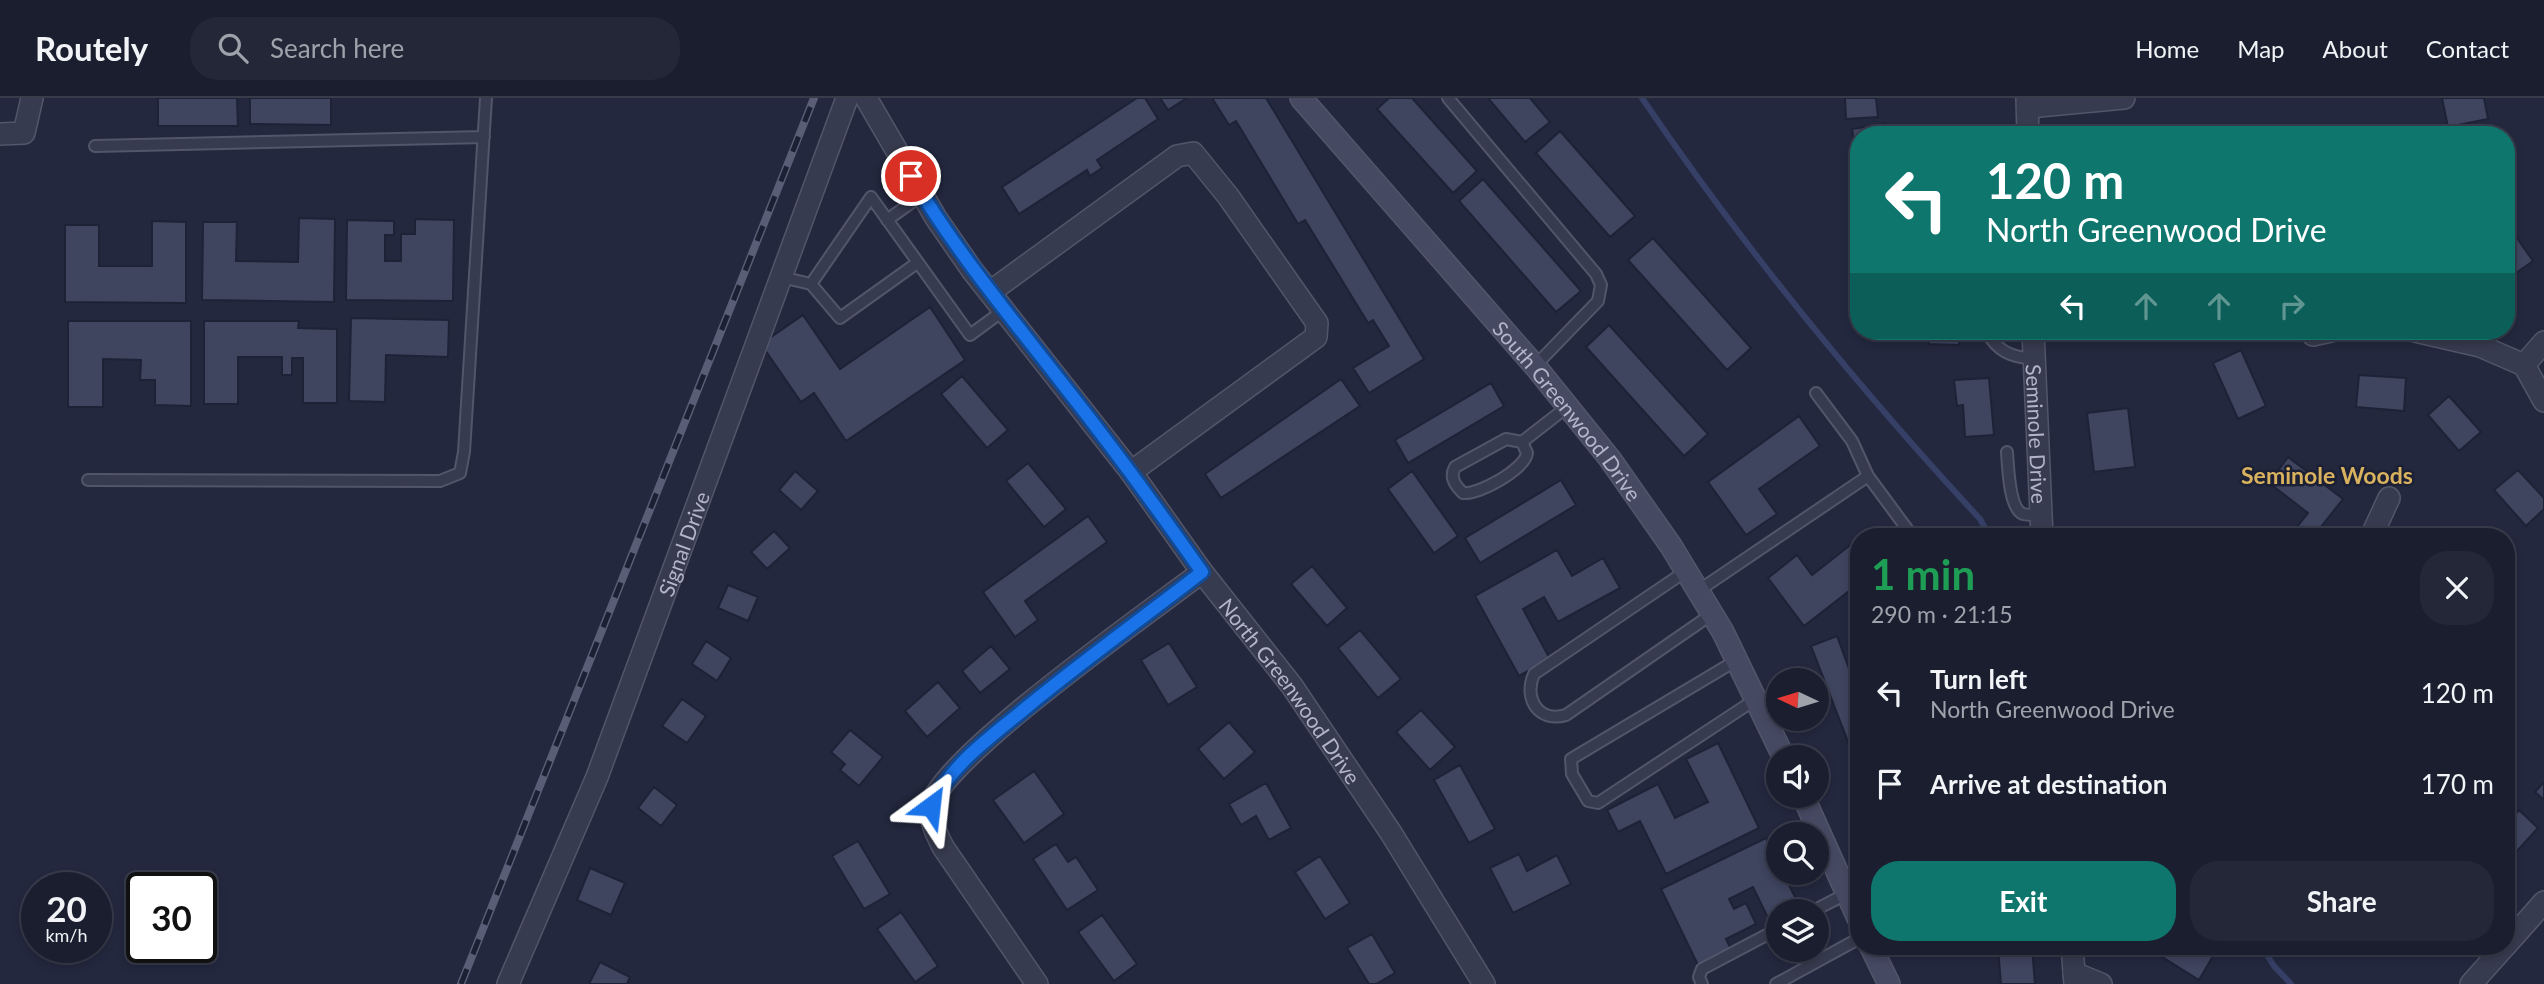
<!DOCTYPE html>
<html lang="en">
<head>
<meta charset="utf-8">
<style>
  :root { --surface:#1a1e2f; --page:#232737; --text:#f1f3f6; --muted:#9fa2aa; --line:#383c4b; --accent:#0f766e }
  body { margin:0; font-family:Lato,sans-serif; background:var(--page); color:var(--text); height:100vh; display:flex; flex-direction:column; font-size:26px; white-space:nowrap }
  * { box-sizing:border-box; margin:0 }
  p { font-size:23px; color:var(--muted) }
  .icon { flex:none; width:38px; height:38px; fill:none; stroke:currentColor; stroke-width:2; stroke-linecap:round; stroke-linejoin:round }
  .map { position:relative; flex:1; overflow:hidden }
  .sheet { position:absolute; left:1850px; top:430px; width:665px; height:427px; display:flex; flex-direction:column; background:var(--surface); border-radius:28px; box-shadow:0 4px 10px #0003,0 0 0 2px var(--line) }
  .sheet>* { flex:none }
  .hud { position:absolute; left:1850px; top:28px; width:665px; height:214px; border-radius:28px; box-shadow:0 4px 10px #0003,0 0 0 2px var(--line); background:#0f766e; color:#fff; overflow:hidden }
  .needle { width:46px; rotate:274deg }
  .controls { position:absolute; left:1766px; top:570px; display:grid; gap:14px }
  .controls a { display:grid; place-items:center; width:63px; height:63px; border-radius:50%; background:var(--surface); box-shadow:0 4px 10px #0003,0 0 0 2px var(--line); font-size:35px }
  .speed { position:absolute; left:21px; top:774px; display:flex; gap:14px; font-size:35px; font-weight:700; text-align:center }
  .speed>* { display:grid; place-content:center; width:91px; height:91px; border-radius:50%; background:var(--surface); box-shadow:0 4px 10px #0003,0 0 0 2px var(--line); line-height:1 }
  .speed small { font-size:18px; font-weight:400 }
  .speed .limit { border:4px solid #111; border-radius:10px; background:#fff; color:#111 }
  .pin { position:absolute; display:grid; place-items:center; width:60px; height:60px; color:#fff; margin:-30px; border:4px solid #fff; border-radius:50%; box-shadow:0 2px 7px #0007 }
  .me { position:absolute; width:77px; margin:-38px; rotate:30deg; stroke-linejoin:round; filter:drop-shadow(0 0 5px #0008) }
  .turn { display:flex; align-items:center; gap:24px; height:147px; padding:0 21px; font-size:32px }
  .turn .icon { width:91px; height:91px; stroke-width:2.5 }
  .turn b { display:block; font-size:49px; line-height:60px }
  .lanes { display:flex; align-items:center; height:66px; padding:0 21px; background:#0003; justify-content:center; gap:35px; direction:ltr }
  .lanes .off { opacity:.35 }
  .round { display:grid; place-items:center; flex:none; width:74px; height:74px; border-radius:28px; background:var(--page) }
  .summary { display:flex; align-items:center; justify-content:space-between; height:119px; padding:0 21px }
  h1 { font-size:42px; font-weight:700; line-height:52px; color:#1e9e55 }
  .action { display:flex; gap:14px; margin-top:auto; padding:14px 21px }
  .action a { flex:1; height:80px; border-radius:28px; background:var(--accent); color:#fff; font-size:28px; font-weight:700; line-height:80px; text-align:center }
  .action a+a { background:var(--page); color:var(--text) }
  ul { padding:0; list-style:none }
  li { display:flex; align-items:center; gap:21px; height:91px; padding:0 21px }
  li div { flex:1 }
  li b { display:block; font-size:26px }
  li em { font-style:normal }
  header { display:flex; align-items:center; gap:42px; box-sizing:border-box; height:98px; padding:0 35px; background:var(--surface); border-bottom:2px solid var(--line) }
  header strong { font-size:33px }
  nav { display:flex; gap:38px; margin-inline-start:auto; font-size:24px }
  .search { width:490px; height:63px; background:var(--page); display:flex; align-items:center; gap:18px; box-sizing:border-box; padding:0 24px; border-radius:28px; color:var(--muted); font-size:26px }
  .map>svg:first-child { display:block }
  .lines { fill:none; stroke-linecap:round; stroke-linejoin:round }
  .stream { stroke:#363f66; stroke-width:6 }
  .building { fill:#3f445f; stroke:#1e2236; stroke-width:2 }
  .lane-casing { stroke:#52566a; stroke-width:14 }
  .street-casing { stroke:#52566a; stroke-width:24 }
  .secondary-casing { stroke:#52566a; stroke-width:24 }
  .lane { stroke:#373b4f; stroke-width:10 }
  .street { stroke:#373b4f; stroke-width:21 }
  .secondary { stroke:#454962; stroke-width:21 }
  .rail-casing { stroke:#595e76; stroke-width:8 }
  .rail { stroke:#1c2034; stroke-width:5; stroke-dasharray:16; stroke-linecap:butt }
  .route-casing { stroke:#114b97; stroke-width:18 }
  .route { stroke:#1a73e8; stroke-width:12 }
  .labels { text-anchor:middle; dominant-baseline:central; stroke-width:5; stroke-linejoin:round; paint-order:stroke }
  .street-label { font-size:21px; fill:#b3b6ca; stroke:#1c2034 }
  .neighbourhood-label { font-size:23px; font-weight:bold; fill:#d9b25f; stroke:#1c2034 }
</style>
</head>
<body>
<header>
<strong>Routely</strong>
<div class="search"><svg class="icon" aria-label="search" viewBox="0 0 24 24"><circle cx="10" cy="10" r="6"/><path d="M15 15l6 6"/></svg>Search here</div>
<nav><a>Home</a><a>Map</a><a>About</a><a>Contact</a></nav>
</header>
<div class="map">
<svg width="2544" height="886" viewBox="0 0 2544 886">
  <rect width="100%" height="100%" fill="#23283f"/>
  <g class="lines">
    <path class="stream" d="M1642,0C1743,149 1858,289 1980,421L1990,439
      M2262,849L2274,868L2291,886"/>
  </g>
  <path class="building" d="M158,0H237L238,28H158Z
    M250,0H331V27L250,26Z
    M1137,0H1145L1158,21L1097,62L1102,70L1090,78L1087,72L1019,116L1002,89Z
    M1160,0H1187L1168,12Z
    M1212,0H1266L1424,261L1369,295L1353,270L1389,248L1373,222L1368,225L1305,122L1298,126L1236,23L1229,27Z
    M1389,0H1412L1477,73L1453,95L1377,11Z
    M1488,0H1530L1550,24L1525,44Z
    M1845,0H1876L1878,19L1846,21Z
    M2442,0H2484L2488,21L2448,29Z
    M1885,26L1886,37H1858V55H1856L1852,31Z
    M1560,33L1635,118L1610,139L1536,55Z
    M1974,33V37H1927V35Z
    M1483,81L1581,193L1556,214L1459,103Z
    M299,120L335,121L334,204L202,202L203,124H237L236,163L298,164Z
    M415,121L454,122L453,203L346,202L347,122L394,123V137H385V163H401V136H415Z
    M152,123L186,124V205L65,204V127H99V168H152Z
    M1653,140L1751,250L1727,272L1628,162Z
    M2517,140L2533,163L2506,182V147Z
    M930,209L965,262L846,343L814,295L801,304L761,246L803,217L840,271Z
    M351,220L449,222L448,259L386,257L385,304L349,303Z
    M68,223H191V308L155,307V282H140L141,262L103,261V309H68Z
    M204,223H299L298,230L337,231V305H303V260H292V277H282V259H238V306H204Z
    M1609,227L1708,336L1684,358L1586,249Z
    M1929,233H1959V247L1929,246Z
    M2241,252L2266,308L2238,321L2213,265Z
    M2359,277L2406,280L2404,313L2356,309Z
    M962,278L1008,332L987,350L941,296Z
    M1989,280L1994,337L1965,339L1963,307L1957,308L1954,282Z
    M1341,281L1360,308L1221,400L1205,376Z
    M1491,285L1504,308L1408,365L1395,342Z
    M2449,298L2481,334L2459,353L2428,317Z
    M2128,310L2135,369L2094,374L2087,315Z
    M1799,318L1820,348L1759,391L1777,416L1746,437L1708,384Z
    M2288,359L2343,401L2313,439L2297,429L2308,415L2269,385Z
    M1028,365L1066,411L1044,429L1006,383Z
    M2518,372L2544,400V411L2526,428L2494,392Z
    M795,373L818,393L801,412L779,392Z
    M1412,373L1458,438L1434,455L1388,391Z
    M1561,382L1576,407L1480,465L1465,440Z
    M1088,418L1107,444L1025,503L1038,522L1015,539L983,494Z
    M774,433L790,450L767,471L751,454Z
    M1858,441V486L1804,528L1768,480L1797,457L1812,477Z
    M1557,452L1572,478L1603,460L1620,490L1558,524L1544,499L1523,511L1550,561L1519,578L1475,498Z
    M1312,468L1347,510L1327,528L1291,486Z
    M728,487L758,499L748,523L718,510Z
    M1360,532L1401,581L1378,600L1338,550Z
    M1837,538L1858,595V652L1852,654L1811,548Z
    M706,543L731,560L717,583L692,566Z
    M1169,545L1197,589L1168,607L1141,562Z
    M991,548L1010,571L980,595L962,573Z
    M938,584L960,610L927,639L905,613Z
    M682,601L706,618L687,645L662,628Z
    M1421,612L1455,649L1430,672L1396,634Z
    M1229,624L1255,654L1224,681L1198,651Z
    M850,632L883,659L859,688L840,672L845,666L831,654Z
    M1718,645L1759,730L1666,776L1640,723L1618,734L1607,712L1658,686L1675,720L1708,704L1686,661Z
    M1460,667L1495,731L1469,745L1434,682Z
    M1034,673L1064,716L1024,745L993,702Z
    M2544,684V702L2535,694Z
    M1266,685L1291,730L1269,742L1256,718L1241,727L1229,706Z
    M654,689L677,707L661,728L638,710Z
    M2519,712L2538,730L2506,765V726Z
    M1766,740L1778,765V775H1783L1802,813L1778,814V825L1772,828L1753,789L1729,801L1734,811L1746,805L1756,826L1726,841L1731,851L1698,867L1661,791Z
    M858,743L890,796L864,811L832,758Z
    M1056,746L1068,764L1076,759L1098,792L1067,812L1033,761Z
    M1519,756L1527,773L1557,757L1571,786L1513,815L1490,770Z
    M1320,758L1350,805L1325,821L1295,774Z
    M590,770L625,785L611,817L577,802Z
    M901,814L938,868L915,884L877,831Z
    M1102,817L1137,866L1114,883L1078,834Z
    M1372,836L1395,875L1376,886H1369L1347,850Z
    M2032,849L2035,886H2001L1998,850Z
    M2160,849H2198L2213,858L2199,882L2156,855Z
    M600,864L630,879L627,886H589Z"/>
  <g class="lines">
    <defs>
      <path id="lane" d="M1448,0L1596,176L1601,187L1598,203L1535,268
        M95,48L484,39
        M887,122L922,97
        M781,179L811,186L840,220L917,165
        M811,186L871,99L970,237L1004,212
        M1986,233C1998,254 2011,259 2034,261
        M1816,295L1852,343L1868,378L1913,439
        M1522,344L1527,355C1525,371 1479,397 1463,395C1456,388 1449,380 1455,369L1506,341L1522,344L1567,309
        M2007,354C2008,367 2009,411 2023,416C2028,417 2036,417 2041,417
        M88,382L440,383L460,375L464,354L486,0
        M1686,473L1534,576C1523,601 1539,625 1566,617L1712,516
        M1698,493L1868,378
        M1737,562L1571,661L1572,676L1588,703L1598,705L1756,601
        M1811,814L1848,795
        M1702,886L1699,879L1702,871L1778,831
        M1776,886L1858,841"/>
      <g id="street">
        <path id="s1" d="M866,0L936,120L972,172L1131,374L1202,474L1292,588L1391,735L1484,886"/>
        <path d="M2027,0L2028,37"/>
        <path d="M2028,9L2124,0"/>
        <path d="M0,36L24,35L32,0"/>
        <path d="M990,194L1177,58L1193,55L1228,98L1317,225L1316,239L1131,374"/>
        <path id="s2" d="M2033,233L2042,439"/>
        <path d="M2415,233L2480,248L2524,267L2544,303"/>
        <path d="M2313,237L2331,233"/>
        <path d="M2524,267L2544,244"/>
        <path d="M2371,439L2389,400"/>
        <path d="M2506,847L2544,804"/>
        <path d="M2072,849L2075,886"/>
        <path d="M2074,875L2101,886"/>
        <path id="s3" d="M508,886L597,679L847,0"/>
        <path d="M1037,886L943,749C937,737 929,722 931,708C940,661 1155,510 1202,474"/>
        <path d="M2471,886L2504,849"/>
      </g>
      <g id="secondary">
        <path id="s4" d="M1301,0L1535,268L1610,361L1671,448L1723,534L1784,660"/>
        <path d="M1803,698L1858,820"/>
        <path d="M1871,849L1889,886"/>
      </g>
    </defs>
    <use href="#lane" class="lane-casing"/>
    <use href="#street" class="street-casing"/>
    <use href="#secondary" class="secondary-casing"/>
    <use href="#lane" class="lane"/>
    <use href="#street" class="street"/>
    <use href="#secondary" class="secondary"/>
    <defs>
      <path id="rail" d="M461,886L814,0"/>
    </defs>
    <use href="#rail" class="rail-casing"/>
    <use href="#rail" class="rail"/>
  </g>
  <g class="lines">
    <defs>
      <path id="route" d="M911,78C955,152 1009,217 1062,285C1111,347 1157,410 1202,474C1144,519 1084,562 1027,609C991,639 952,665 931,708"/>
    </defs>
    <use href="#route" class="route-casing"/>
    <use href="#route" class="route"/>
  </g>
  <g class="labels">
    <g class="street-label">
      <text stroke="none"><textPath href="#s4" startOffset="411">South Greenwood Drive</textPath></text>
      <text stroke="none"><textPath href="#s2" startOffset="103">Seminole Drive</textPath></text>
      <text stroke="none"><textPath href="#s3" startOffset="474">Signal Drive</textPath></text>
      <text stroke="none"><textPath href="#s1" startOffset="730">North Greenwood Drive</textPath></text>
    </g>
    <g class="neighbourhood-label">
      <text x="2327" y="377">Seminole Woods</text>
    </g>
  </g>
</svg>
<div class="controls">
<a><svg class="needle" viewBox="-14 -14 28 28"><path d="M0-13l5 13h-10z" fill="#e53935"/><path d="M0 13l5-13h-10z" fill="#9fa2aa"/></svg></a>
<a><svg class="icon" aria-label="sound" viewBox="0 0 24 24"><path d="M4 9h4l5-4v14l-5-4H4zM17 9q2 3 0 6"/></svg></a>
<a><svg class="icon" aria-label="search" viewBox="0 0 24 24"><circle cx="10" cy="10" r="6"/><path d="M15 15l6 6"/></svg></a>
<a><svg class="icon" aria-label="layers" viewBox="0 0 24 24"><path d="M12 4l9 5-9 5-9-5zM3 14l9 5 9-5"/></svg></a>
</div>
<div class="speed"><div>20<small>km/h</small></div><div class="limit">30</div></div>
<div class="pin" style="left:911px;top:78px;background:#d93025"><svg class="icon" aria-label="arrive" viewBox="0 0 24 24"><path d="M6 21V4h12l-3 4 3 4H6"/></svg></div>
<svg class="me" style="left:931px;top:708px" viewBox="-20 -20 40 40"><path d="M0-17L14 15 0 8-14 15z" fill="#1a73e8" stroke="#fff" stroke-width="4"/></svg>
<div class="hud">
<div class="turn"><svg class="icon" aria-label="left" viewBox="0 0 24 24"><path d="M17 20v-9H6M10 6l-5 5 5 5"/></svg><div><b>120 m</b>North Greenwood Drive</div></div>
<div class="lanes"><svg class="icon" aria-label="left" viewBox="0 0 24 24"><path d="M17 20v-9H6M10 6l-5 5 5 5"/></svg><svg class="icon off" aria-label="ahead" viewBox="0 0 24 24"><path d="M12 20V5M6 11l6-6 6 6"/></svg><svg class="icon off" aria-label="ahead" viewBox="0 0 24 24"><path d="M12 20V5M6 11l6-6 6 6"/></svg><svg class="icon off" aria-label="right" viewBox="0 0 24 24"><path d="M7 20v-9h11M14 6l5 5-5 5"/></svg></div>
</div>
<section class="sheet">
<div class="summary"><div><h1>1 min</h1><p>290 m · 21:15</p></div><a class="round"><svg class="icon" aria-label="close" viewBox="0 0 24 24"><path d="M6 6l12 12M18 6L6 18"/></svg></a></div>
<ul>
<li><svg class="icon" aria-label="left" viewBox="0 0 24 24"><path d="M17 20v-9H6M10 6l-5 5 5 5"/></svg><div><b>Turn left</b><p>North Greenwood Drive</p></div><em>120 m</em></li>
<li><svg class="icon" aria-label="arrive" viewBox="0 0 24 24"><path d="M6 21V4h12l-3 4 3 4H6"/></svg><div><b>Arrive at destination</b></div><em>170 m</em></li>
</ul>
<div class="action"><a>Exit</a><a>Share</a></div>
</section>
</div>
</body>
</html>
